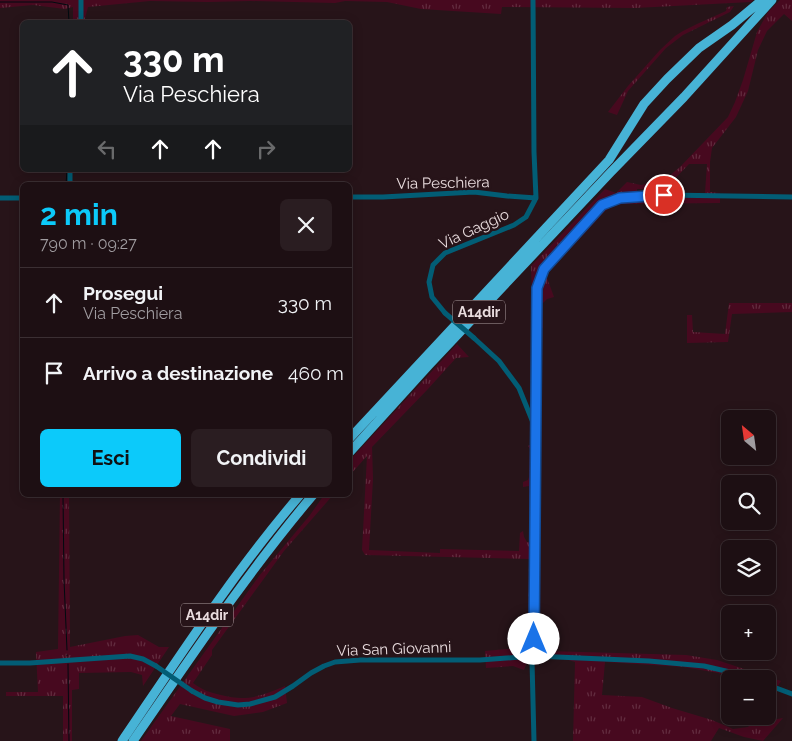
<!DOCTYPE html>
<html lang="it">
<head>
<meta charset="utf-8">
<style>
  :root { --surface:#1d0f13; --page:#2a1d21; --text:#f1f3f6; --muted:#a09ca0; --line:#3b2f33; --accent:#0ccafa }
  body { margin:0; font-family:Raleway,sans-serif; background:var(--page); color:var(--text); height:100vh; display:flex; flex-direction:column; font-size:19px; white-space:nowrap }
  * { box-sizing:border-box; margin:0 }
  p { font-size:16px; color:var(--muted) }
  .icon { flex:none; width:28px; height:28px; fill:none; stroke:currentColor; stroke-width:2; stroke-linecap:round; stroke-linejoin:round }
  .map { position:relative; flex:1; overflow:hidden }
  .sheet { position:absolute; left:20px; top:182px; width:332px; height:315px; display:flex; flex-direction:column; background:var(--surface); border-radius:8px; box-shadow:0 2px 12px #0003,0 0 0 1px var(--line) }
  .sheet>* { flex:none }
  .guide { position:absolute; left:20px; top:20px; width:332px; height:152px; border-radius:8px; box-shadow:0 2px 12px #0003,0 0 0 1px var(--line); background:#202124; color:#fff; overflow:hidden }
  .needle { width:32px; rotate:331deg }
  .buttons { position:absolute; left:721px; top:410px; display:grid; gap:10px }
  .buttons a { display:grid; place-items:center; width:55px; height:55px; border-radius:8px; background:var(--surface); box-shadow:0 2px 12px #0003,0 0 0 1px var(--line); font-size:25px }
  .pin { position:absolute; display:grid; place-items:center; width:42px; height:42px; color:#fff; margin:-21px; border:2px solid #fff; border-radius:50%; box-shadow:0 1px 5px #0007 }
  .me { position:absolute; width:55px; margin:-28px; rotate:0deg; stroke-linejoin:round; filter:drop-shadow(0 0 4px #0008) }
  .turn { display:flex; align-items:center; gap:18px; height:105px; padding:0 20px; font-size:22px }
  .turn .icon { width:65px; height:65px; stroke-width:2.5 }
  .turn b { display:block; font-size:35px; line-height:42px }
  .lanes { display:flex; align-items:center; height:48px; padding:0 20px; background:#0003; justify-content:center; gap:25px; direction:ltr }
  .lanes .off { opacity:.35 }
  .round { display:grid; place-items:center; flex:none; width:52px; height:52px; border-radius:8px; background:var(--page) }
  .overview { display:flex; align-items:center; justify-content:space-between; height:85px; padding:0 20px }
  h1 { font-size:30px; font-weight:700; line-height:38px; color:var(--accent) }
  .button { display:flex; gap:10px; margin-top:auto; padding:10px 20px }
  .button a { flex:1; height:58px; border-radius:8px; background:var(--accent); color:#111; font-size:20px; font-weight:700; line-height:58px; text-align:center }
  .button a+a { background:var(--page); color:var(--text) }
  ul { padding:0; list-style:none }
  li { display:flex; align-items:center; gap:15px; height:70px; padding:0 20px; border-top:1px solid var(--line) }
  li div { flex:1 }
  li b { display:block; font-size:19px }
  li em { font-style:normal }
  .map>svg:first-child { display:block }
  .grass { fill:url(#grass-tufts); fill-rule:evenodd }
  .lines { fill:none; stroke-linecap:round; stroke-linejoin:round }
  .stream { stroke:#000b10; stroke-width:1 }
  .minor { stroke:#025d75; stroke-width:5 }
  .motorway { stroke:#47b3d6; stroke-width:9 }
  .minor-bridge { stroke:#025d75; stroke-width:5 }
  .route-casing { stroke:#114b97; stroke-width:12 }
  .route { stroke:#1a73e8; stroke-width:9 }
  .labels { text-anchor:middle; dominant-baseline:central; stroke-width:5; stroke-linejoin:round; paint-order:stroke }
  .shield { fill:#271419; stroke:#afa0a3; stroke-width:1 }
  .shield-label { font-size:14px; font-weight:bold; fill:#e9dcde }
  .street-label { font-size:15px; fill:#e9dcde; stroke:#271419 }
</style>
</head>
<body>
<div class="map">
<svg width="792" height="741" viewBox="0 0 792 741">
  <defs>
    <pattern id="grass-tufts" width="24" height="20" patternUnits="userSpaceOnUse" patternTransform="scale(1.25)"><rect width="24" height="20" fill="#47091f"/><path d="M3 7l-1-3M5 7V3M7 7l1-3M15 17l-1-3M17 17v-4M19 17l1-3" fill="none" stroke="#622c3f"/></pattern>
  </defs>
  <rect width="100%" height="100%" fill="#271419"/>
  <path class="grass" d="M0,0H753L751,2L635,8L502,7L501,14L421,9L387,2L345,1L335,3L250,1L208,2L150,1L88,7L84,22H73V7L65,9L33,5L0,8Z
    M780,0H792V21L784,14L767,31L758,50L748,91L736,117L712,148L710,162V192L720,193V203L622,204L613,206L605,211L546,275L554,297L547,299L542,304L543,328L533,325L531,266L605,189L616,193L627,182L641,185L664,180L680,167L728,117L735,102L743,80L757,32L768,12ZM689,164H707L705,193L637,194V189H661L667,187Z
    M734,6L730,12L683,35L666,48L628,91L617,115L608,112L628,86L660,50L675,36L683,31L697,24L726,11L727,7Z
    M729,303H792V312L732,314L728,342L687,343V315H692L693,332L725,334Z
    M457,344L469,357L456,358L428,389L372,447L373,479L369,550L440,553V549L519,551L520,533L523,531L524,537L527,542H530L529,486L523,487V482L528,480L529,477L530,449L528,446L541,440L539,648L541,650L546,651L686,655L717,660L781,681L774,692L768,689V679H736L718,673L684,667L605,662L602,695L642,697L672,708L712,720L733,729L748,727L755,720L767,721L783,718L763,741L744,737L719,728L711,741H573L575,662C561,657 542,656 528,660L524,670L513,666L486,668L485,651L520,648L528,644L529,559L365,555L362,550L367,456L350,475V460Z
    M60,495H69L70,647L125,636L138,635L159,647H169L143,686L142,675L131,672L79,673V689L72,690V741H63V696H6V692H38L36,652L58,649Z
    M324,495H333L284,551L212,650V655L193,683C204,691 209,692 221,695C246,702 262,696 285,686L287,703L263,712L234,716L180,704L171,716L230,729V741H141L259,576L310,515Z"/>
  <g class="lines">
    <path class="stream" d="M0,2H52L68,5L69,22
      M66,185L67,170
      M63,495L64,580L67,650
      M67,655V656
      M68,664L69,741"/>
    <path class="minor" d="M81,22V0
      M70,185V170
      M350,197H383L474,192L507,196L536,198
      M0,198H22
      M445,313L432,297L429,282L433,265L445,253L514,225L526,217L536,198L534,152L533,0
      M474,338L499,361L519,388L534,425
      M0,663H30L130,656L143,659L156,666
      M768,685L792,694
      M192,691L205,698L218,702L238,705L250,704L275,697L293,686L311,673L324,666L335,662L360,660H480L534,656L649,661L704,666L730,672L749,679
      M534,741L532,661L534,656L537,288L543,269L602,205L619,198L665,195L792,197"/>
    <path class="motorway" d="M350,438L609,160L644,104L667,79L699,48L732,25L762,0
      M350,452L429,365L610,173L684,97L772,0
      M122,741C179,657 234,572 300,495
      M133,741C191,657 247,573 313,495"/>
    <path class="minor-bridge" d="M445,313L474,338
      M156,666L192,691"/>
  </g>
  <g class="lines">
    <defs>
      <path id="route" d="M534,639L537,288L544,269L602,205L620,198L664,195"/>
    </defs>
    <use href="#route" class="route-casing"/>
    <use href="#route" class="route"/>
  </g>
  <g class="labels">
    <g class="shield">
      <rect x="453" y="300.5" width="52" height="23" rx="4"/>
      <rect x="181" y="603.5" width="52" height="23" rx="4"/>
    </g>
    <g class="shield-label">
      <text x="479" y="312">A14dir</text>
      <text x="207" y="615">A14dir</text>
    </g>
    <g class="street-label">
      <text transform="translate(443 183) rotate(-1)">Via Peschiera</text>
      <text transform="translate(474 229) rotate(-25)">Via Gaggio</text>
      <text transform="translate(394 649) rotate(-2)">Via San Giovanni</text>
    </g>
  </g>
</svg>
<div class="buttons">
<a><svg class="needle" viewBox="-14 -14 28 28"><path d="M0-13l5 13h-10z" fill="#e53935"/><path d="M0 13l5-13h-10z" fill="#a09ca0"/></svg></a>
<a><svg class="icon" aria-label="search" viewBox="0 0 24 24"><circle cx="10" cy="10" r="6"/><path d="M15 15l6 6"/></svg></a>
<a><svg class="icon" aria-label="layers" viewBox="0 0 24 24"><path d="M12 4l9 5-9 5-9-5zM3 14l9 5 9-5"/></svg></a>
<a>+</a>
<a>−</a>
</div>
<div class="pin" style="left:664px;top:195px;background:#d93025"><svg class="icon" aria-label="arrive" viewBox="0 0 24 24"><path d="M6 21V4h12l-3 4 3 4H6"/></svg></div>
<svg class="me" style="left:534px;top:639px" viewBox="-20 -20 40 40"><circle r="19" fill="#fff"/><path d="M0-13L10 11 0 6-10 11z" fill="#1a73e8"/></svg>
<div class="guide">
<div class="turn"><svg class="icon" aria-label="ahead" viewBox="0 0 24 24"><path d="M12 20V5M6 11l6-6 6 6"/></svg><div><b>330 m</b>Via Peschiera</div></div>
<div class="lanes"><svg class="icon off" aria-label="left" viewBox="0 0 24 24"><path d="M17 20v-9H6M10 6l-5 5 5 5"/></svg><svg class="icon" aria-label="ahead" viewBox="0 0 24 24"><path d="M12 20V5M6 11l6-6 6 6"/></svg><svg class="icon" aria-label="ahead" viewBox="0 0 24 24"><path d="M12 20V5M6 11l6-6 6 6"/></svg><svg class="icon off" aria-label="right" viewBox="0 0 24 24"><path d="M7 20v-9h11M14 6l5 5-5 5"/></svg></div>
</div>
<section class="sheet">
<div class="overview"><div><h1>2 min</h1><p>790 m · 09:27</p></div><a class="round"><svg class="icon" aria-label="close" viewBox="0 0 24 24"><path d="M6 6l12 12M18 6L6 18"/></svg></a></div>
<ul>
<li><svg class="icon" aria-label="ahead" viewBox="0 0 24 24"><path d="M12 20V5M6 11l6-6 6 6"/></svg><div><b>Prosegui</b><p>Via Peschiera</p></div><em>330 m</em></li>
<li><svg class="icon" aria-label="arrive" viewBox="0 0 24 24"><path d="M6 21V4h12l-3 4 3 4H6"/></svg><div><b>Arrivo a destinazione</b></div><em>460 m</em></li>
</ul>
<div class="button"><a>Esci</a><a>Condividi</a></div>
</section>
</div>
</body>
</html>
